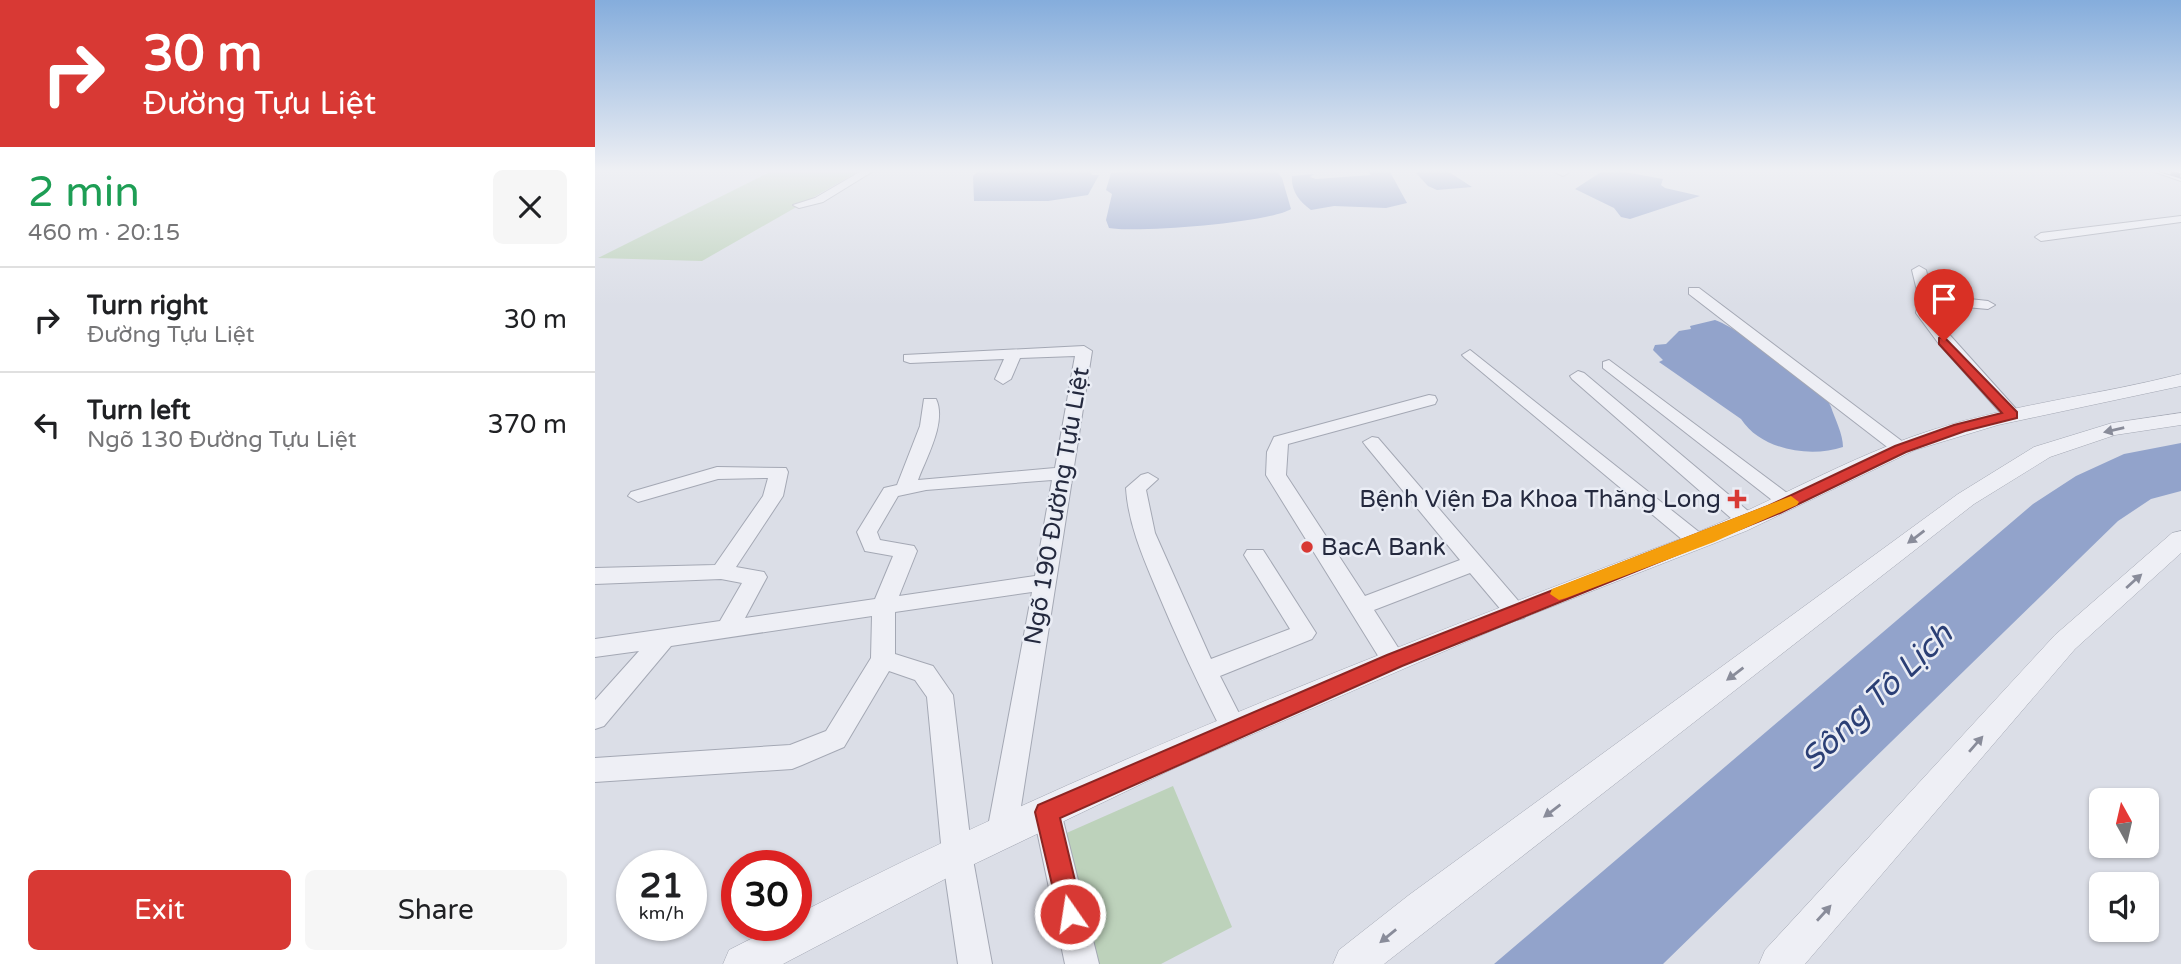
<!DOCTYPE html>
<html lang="en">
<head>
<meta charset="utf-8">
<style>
  :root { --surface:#fff; --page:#f6f6f6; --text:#202124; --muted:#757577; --line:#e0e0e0; --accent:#d83934 }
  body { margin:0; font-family:"Varela Round",sans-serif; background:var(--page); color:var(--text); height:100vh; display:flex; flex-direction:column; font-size:26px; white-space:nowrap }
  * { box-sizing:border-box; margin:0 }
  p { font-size:23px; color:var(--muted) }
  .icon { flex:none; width:38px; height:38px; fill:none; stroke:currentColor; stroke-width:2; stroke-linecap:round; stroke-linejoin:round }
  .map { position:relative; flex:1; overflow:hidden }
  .details { display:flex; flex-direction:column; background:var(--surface); width:595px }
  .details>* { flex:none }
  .banner { background:#d83934; color:#fff; overflow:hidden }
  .needle { width:46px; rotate:352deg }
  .buttons { position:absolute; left:1494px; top:788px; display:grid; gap:14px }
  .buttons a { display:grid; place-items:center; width:70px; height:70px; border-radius:10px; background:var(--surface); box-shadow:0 2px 5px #0004; font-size:35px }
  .speed { position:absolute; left:21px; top:850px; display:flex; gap:14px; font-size:35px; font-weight:700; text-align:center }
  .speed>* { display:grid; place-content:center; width:91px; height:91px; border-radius:50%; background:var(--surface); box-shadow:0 2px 5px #0004; line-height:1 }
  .speed small { font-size:18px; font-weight:400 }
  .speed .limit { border:10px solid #d22; background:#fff; color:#111 }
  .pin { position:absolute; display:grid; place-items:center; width:60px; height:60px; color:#fff; margin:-72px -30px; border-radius:50% 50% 50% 0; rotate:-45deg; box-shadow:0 0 7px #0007 }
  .pin .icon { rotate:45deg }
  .me { position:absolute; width:77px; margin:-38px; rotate:347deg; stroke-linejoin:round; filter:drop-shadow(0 0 5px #0008) }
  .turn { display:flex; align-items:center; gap:24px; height:147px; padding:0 28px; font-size:32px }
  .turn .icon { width:91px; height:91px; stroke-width:2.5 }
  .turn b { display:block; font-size:49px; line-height:60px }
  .round { display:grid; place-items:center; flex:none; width:74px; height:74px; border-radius:10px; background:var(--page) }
  .headline { display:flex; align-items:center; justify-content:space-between; height:119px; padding:0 28px }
  h1 { font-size:42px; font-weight:600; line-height:52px; color:#1e9e55 }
  .cta { display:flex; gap:14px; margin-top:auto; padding:14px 28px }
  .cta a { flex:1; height:80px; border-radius:10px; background:var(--accent); color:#fff; font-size:28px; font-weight:600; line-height:80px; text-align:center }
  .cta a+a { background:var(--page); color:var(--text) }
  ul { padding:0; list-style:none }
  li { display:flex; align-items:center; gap:21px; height:105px; padding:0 28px; border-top:2px solid var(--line) }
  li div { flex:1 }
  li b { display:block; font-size:26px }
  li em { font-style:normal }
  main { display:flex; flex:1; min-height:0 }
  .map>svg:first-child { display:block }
  .green { fill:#bdd2bb }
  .water { fill:#92a3cb }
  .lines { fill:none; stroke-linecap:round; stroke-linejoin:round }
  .minor-casing { stroke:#a4a8b4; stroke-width:2 }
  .tertiary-casing { stroke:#a4a8b4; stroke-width:1 }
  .trunk-casing { stroke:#81889f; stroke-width:1 }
  .minor { fill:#eeeff5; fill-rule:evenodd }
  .tertiary { fill:#eeeff5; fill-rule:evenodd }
  .trunk { fill:#fff; fill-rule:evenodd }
  .rail-casing { stroke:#737992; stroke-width:5 }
  .rail { stroke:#eaedf5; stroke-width:3.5; stroke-dasharray:10; stroke-linecap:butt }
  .oneway { fill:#898c9a }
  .route { fill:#d83934; stroke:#8c2522; stroke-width:2 }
  .slow { fill:#f59e0b }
  .poi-dot { fill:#d83934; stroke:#eaedf5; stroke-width:2.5 }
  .labels { text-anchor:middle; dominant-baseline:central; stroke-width:5; stroke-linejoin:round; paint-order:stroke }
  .poi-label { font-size:24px; fill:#24293e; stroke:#eaedf5; text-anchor:end }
  .street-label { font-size:24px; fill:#24293e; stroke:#eaedf5 }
  .near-water-label { font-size:32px; font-style:italic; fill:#2b3f75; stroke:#eaedf5 }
</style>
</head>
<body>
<main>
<section class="details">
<div class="banner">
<div class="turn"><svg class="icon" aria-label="right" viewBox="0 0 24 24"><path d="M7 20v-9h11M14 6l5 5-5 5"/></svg><div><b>30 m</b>Đường Tựu Liệt</div></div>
</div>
<div class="headline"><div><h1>2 min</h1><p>460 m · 20:15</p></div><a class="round"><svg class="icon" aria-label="close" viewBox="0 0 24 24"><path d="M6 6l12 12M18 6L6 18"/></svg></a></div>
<ul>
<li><svg class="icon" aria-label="right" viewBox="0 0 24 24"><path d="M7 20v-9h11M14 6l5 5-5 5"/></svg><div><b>Turn right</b><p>Đường Tựu Liệt</p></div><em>30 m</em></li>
<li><svg class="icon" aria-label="left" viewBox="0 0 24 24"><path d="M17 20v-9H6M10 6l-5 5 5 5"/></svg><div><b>Turn left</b><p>Ngõ 130 Đường Tựu Liệt</p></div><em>370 m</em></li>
</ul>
<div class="cta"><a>Exit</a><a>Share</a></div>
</section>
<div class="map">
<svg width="1586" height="964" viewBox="0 0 1586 964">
  <rect width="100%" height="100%" fill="#dbdee7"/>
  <path class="green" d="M179,170H266L107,261L3,258Z
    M578,786L637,927L566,964H504L467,835Z"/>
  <path class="water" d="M384,170H495L497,175H504L493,195L453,201H379L378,176Z
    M537,170H681L687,178L696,209C674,223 542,233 514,228L511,220L517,194L511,190L516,173Z
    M772,170H794L812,203L791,208L739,206L716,210C704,201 696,191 697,176L719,174L715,177L721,179L776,175Z
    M851,170L877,187L842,190L833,186L821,173L824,170Z
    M1025,171L1068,179L1066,185L1070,188L1105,196L1035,219L1026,217L1019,208L980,189L1006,172Z
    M1120,320C1138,325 1231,390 1236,407C1240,419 1248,434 1248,447C1215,458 1166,450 1146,419L1064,362L1068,360L1058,350L1060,345L1071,344L1084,331L1096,329L1095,326Z
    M1586,443V491L1556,499L1523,521L1068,964H899L1438,504L1481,476L1529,454Z"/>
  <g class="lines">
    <defs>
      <path id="minor" d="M268,170H280L228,202L204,208L198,205L220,198Z
        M956,170H969L973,173L968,176Z
        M1554,170H1569L1586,175V181Z
        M1586,216V222L1446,241L1440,237L1446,233Z
        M1324,266L1331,270L1337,295L1393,301L1400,305L1393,309L1337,304L1335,313L1423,411L1426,415L1423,419H1411L1344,344L1321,313L1324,299L1317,270Z
        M1094,288H1104L1312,445L1315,449L1312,453H1300L1094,294Z
        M489,346L497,351L422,832L417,842L407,846L397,842L392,832L437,592L300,612V654L338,666L358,695L377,854L397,964H363L347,854L332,697L320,680L294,671L249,747L207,765L197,769L0,782V758L195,745L231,731L276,658L277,616L76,646L9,726L0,729V700L44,651L0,657V639L125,621L147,583L126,579L0,584V568L120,565L168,496L173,478L123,479L43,502L33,496L36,492L122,467L191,468L193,472L188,496L141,567L169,572L172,577L150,618L280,599L298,556L270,551L262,532L289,488L302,485L325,426L329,399H341C352,422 331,458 323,480L460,468L480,356L425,358L416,379L408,384L400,379L409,359L315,363L309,361V355ZM457,480L440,576L304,596L322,551L319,546L285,540L282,532L303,496L331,490Z
        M875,350L1109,536L1112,541L1109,546H1095L870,358L867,355Z
        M1014,360L1200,499L1203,503L1200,507H1186L1008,368V362Z
        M983,371L989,373L1159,516L1162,521L1159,526H1145L977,379L975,376Z
        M834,395L840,396L842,400L840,404L693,444L691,475L770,596L865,560L771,446L768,442L777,437L783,438L933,612L929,618L921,620L913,618L875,573L779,610L811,660L808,667L799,669L790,667L671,475L672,452L679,437Z
        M553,473L563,479L551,490L560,533L616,659L695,629L649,555L652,550H668L721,633L717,639L625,676L652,729L648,737L639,740L630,737C604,686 582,639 560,586C547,555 533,522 531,488L546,475Z
        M452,799L462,803L466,812L504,964H470L438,812L442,803Z"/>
      <path id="tertiary" d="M1586,374V386L1403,425L1320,450L1151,531L910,625L584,766L371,868L188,964H128L134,950L181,926H201V915C488,767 789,651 1090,537C1174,505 1252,457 1337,430C1419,404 1504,395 1586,374Z
        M1586,413V425L1520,435L1455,457L1379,504L789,964H738L744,950L814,895L1363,494L1439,447L1517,423Z
        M1586,531V553L1480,649L1210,964H1164L1170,950L1460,635L1577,533Z"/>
      <path id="trunk" d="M1572,170H1586V177Z"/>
    </defs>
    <use href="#minor" class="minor-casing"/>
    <use href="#tertiary" class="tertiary-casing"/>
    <use href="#trunk" class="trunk-casing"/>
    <use href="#minor" class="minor"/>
    <use href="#tertiary" class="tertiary"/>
    <use href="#trunk" class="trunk"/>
    <defs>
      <path id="rail" d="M1566,170L1586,176"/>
    </defs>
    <use href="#rail" class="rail-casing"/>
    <use href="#rail" class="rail"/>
  </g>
  <defs><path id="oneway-solid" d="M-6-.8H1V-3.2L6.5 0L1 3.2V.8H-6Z" transform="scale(1.75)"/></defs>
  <g class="oneway">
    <use href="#oneway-solid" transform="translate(1519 430) rotate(167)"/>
    <use href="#oneway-solid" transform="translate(1321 537) rotate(143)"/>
    <use href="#oneway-solid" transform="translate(1539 581) rotate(-42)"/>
    <use href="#oneway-solid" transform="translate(1140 674) rotate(143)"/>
    <use href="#oneway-solid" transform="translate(1381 744) rotate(-49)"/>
    <use href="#oneway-solid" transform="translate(957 811) rotate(143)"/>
    <use href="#oneway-solid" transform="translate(1229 913) rotate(-48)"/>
    <use href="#oneway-solid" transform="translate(793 936) rotate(141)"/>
  </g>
  <linearGradient id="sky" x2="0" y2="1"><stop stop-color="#85addc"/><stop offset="0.56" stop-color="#eff0f4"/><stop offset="1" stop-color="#eff0f4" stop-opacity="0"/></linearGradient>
  <rect width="1586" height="305" fill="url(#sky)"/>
  <path class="route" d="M1349,337L1422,412V418L1370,431L1311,452L1185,513L807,666L465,818L488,914L484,923L475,927L466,923L440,812L443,805L792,655L1173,506L1300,446L1359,425L1407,413L1344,344V338Z"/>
  <path class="slow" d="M1196,496L1204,502L1202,505L1119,542L971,598L964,600L955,594L957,589Z"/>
  <g class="poi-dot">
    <path d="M1138.5 488.5h7v7h7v7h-7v7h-7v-7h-7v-7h7z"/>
    <circle cx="712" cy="547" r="7"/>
  </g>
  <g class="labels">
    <g class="poi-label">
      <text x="1126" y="499">Bệnh Viện Đa Khoa Thăng Long</text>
      <text x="726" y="547" text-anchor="start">BacA Bank</text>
    </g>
    <g class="street-label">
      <text transform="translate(462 506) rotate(-80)">Ngõ 190 Đường Tựu Liệt</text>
    </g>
    <g class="near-water-label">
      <text transform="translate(1282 697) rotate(-44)">Sông Tô Lịch</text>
    </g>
  </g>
</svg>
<div class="buttons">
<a><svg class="needle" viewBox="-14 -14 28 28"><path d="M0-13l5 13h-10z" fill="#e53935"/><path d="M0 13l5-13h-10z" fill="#757577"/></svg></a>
<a><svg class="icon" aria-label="sound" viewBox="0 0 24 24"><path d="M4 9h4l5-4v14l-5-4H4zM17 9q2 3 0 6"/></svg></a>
</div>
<div class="speed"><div>21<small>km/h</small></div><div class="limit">30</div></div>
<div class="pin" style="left:1349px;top:341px;background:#d93025"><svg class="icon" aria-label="arrive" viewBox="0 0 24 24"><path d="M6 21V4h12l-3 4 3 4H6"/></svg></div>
<svg class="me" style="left:475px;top:914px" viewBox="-20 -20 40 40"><circle r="17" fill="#d83934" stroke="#fff" stroke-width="3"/><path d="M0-11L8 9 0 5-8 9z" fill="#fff"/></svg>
</div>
</main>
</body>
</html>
